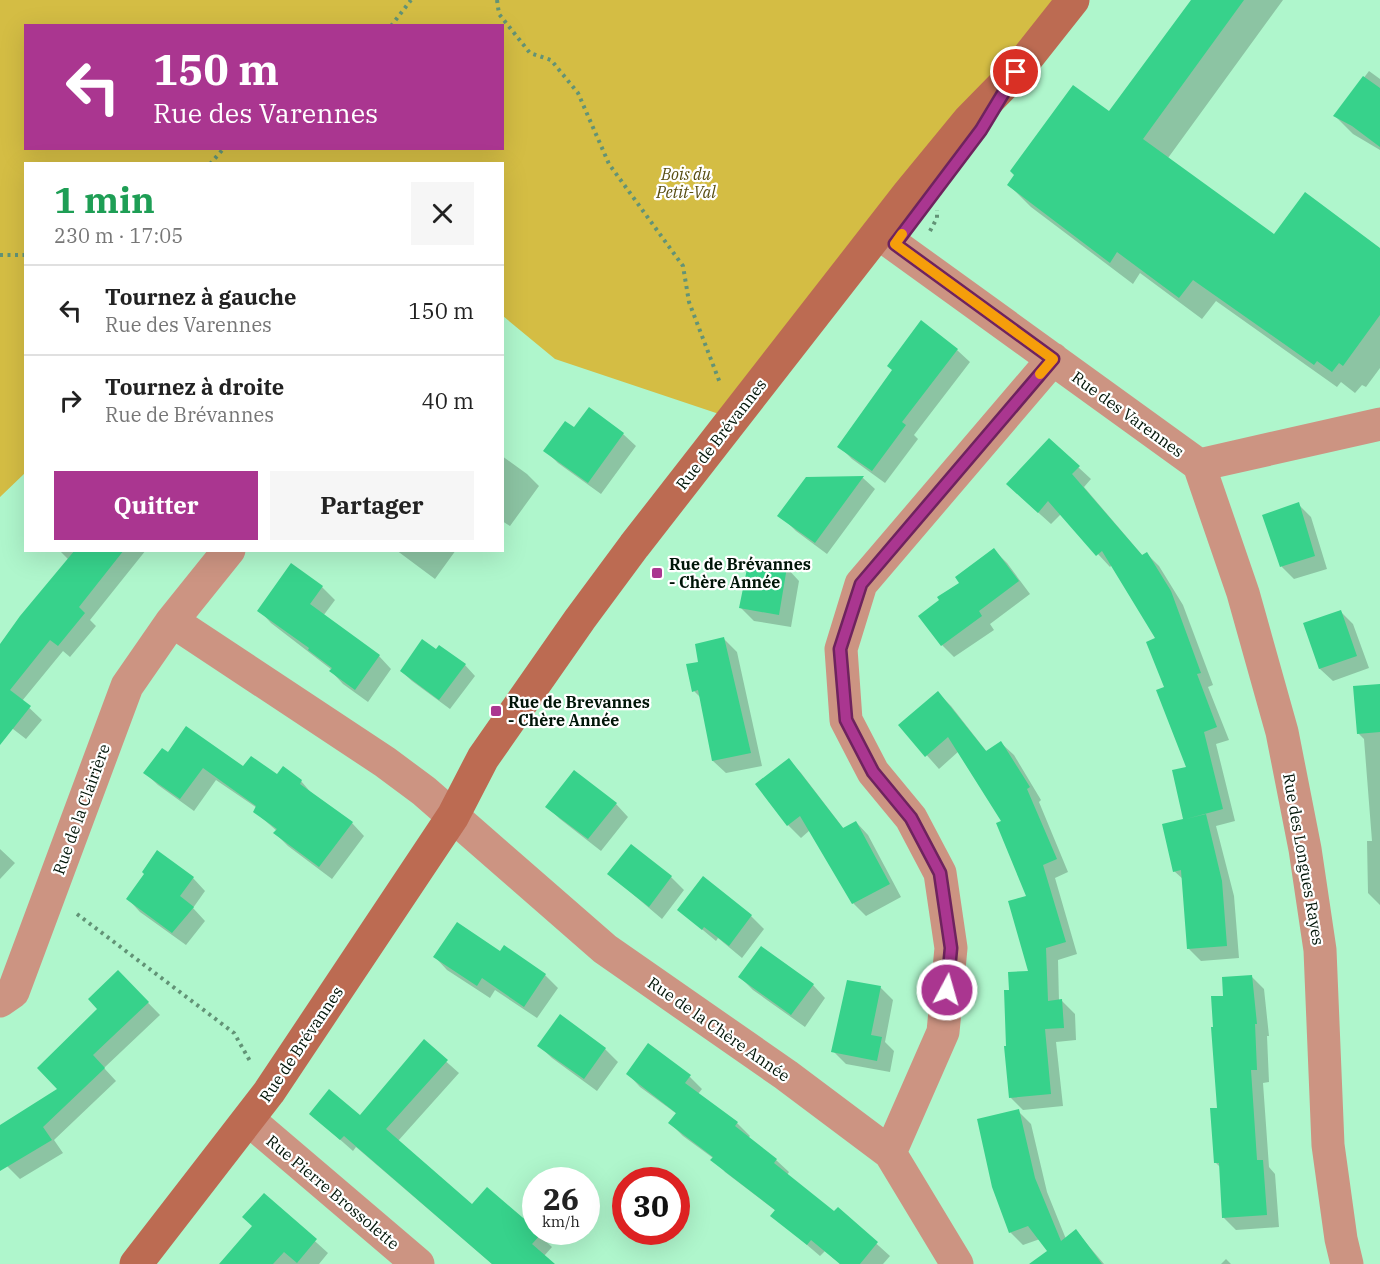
<!DOCTYPE html>
<html lang="fr">
<head>
<meta charset="utf-8">
<style>
  :root { --surface:#fff; --page:#f6f6f6; --text:#222; --muted:#767676; --line:#e0e0e0; --accent:#aa3690 }
  body { margin:0; font-family:"IBM Plex Serif",serif; background:var(--page); color:var(--text); height:100vh; display:flex; flex-direction:column; font-size:22px; white-space:nowrap }
  * { box-sizing:border-box; margin:0 }
  p { font-size:20px; color:var(--muted) }
  .icon { flex:none; width:33px; height:33px; fill:none; stroke:currentColor; stroke-width:2; stroke-linecap:round; stroke-linejoin:round }
  .map { position:relative; flex:1; overflow:hidden }
  .details { position:absolute; left:24px; top:162px; width:480px; height:390px; display:flex; flex-direction:column; background:var(--surface); border-radius:0px; box-shadow:0 6px 24px #0002 }
  .details>* { flex:none }
  .hud { position:absolute; left:24px; top:24px; width:480px; height:126px; border-radius:0px; box-shadow:0 6px 24px #0002; background:#aa3690; color:#fff; overflow:hidden }
  .speed { position:absolute; left:522px; top:1167px; display:flex; gap:12px; font-size:30px; font-weight:700; text-align:center }
  .speed>* { display:grid; place-content:center; width:78px; height:78px; border-radius:50%; background:var(--surface); box-shadow:0 6px 24px #0002; line-height:1 }
  .speed small { font-size:15px; font-weight:400 }
  .speed .limit { border:9px solid #d22; background:#fff; color:#111 }
  .pin { position:absolute; display:grid; place-items:center; width:51px; height:51px; color:#fff; margin:-26px; border:3px solid #fff; border-radius:50%; box-shadow:0 2px 6px #0007 }
  .me { position:absolute; width:66px; margin:-33px; rotate:6deg; stroke-linejoin:round; filter:drop-shadow(0 0 4px #0008) }
  .turn { display:flex; align-items:center; gap:21px; height:126px; padding:0 30px; font-size:27px }
  .turn .icon { width:78px; height:78px; stroke-width:2.5 }
  .turn b { display:block; font-size:42px; line-height:51px }
  .round { display:grid; place-items:center; flex:none; width:63px; height:63px; border-radius:0px; background:var(--page) }
  .head { display:flex; align-items:center; justify-content:space-between; height:102px; padding:0 30px }
  h1 { font-size:36px; font-weight:700; line-height:45px; color:#1e9e55 }
  .button { display:flex; gap:12px; margin-top:auto; padding:12px 30px }
  .button a { flex:1; height:69px; border-radius:0px; background:var(--accent); color:#fff; font-size:24px; font-weight:700; line-height:69px; text-align:center }
  .button a+a { background:var(--page); color:var(--text) }
  ul { padding:0; list-style:none }
  li { display:flex; align-items:center; gap:18px; height:90px; padding:0 30px; border-top:2px solid var(--line) }
  li div { flex:1 }
  li b { display:block; font-size:22px }
  li em { font-style:normal }
  .map>svg:first-child { display:block }
  .green { fill:#d4bd44; fill-rule:evenodd }
  .shadow { fill:#0003 }
  .building { fill:#37d28b }
  .lines { fill:none; stroke-linecap:round; stroke-linejoin:round }
  .path { stroke:#629376; stroke-width:4; stroke-dasharray:3 4.5; stroke-linecap:butt }
  .street { stroke:#cc9482; stroke-width:33 }
  .secondary { stroke:#bc6b52; stroke-width:33 }
  .route-casing { stroke:#6e235e; stroke-width:15 }
  .route { stroke:#aa3690; stroke-width:10 }
  .slow { stroke:#f59e0b; stroke-width:10 }
  .poi-dot { fill:#aa3690; stroke:#fff; stroke-width:2 }
  .labels { text-anchor:middle; dominant-baseline:central; stroke-width:4.5; stroke-linejoin:round; paint-order:stroke }
  .park-label { font-size:16px; font-style:italic; fill:#584d11; stroke:#fff }
  .street-label { font-size:16px; fill:#001508; stroke:#fff }
  .poi-label { font-size:16px; font-weight:bold; fill:#001508; stroke:#fff; text-anchor:start }
</style>
</head>
<body>
<div class="map">
<svg width="1380" height="1264" viewBox="0 0 1380 1264">
  <rect width="100%" height="100%" fill="#aff6cc"/>
  <path class="green" d="M0,0H1069L734,419L555,359L503,316L502,164H26L25,473L0,497ZM26,26H502V148H26Z"/>
  <path class="shadow" d="M1193,0H1283L1168,158L1274,236L1380,250V368L1366,387L1362,385L1355,393L1341,382L1337,387L1216,301L1202,319L1140,273L1133,284L1031,207L1009,185L1109,113Z
    M1369,71L1380,79V150L1353,134L1335,116Z
    M957,350L970,362L914,435L918,439L885,483L852,459L839,446Z
    M574,429L623,434L636,446L601,494L558,463L545,450Z
    M502,456L527,474L539,486L510,526L502,521Z
    M1078,467L1091,479L1084,487L1143,556L1147,554L1159,566L1183,605L1213,685L1208,687L1229,740L1216,744L1235,821L1216,826L1234,896L1239,958L1201,961L1188,948L1184,880L1174,871L1185,820L1188,768L1165,687L1158,639L1112,565L1110,567L1061,514L1051,524L1021,497Z
    M863,478L875,489L827,554L796,531L784,519L806,479Z
    M1298,504L1311,517L1327,569L1294,579L1282,567L1264,516Z
    M59,550H146L90,620L96,626L70,657L63,651L22,701L42,720L26,739L0,719V645L69,560Z
    M396,550H456L435,579Z
    M994,550L1007,563L1030,594L990,624L994,630L954,657L942,645L961,583Z
    M292,566L322,587L335,600L323,616L379,656L391,669L368,702L343,684L331,671L332,670L271,623L259,610Z
    M787,568L799,581L791,627L754,621L741,608Z
    M1341,612L1353,624L1369,668L1333,681L1320,669L1305,624Z
    M724,639L737,652L762,766L726,773L713,761L701,698L694,691L700,663Z
    M436,651L465,665L475,676L450,709L412,681L401,671Z
    M1380,685V905L1368,893L1367,841H1372L1364,739L1358,733Z
    M938,693L951,706L987,752L1001,743L1014,755L1041,800L1039,802L1068,872L1055,878L1077,954L1058,960L1059,1001H1062L1075,1014L1076,1040L1056,1042L1063,1106L1023,1110L1011,1098L1008,1047L1010,992L1030,972L1028,897L1003,822L959,751L939,769L900,725Z
    M168,754L277,776L283,768L301,781L313,795L352,823L364,836L332,879L288,846L275,833L277,831L255,812L257,808L216,780L194,811L158,785L145,773Z
    M789,760L801,773L844,829L856,822L868,835L901,897L866,916L853,903L810,830L801,838L788,825L757,784Z
    M616,804L628,817L601,851L560,819L547,807Z
    M0,849L15,863L0,879Z
    M609,874L671,877L684,890L662,919Z
    M193,878L205,891L193,908L205,921L186,945L140,912L128,899Z
    M703,879L751,916L764,929L742,958L718,938L716,941L679,910Z
    M501,953L545,975L558,988L537,1018L495,990L490,998L447,970L435,957Z
    M118,972L160,1015L104,1068L116,1081L54,1140L63,1153L20,1179L7,1166L0,1154V1127L60,1090Z
    M1251,976L1264,989L1269,1036H1267L1269,1082L1263,1083L1269,1167L1275,1174L1279,1227L1236,1230L1224,1218L1220,1167L1216,1163L1225,997Z
    M740,977L813,985L825,998L805,1027L753,990Z
    M880,987L893,1000L885,1042L894,1051L890,1072L846,1064L833,1051Z
    M424,1042L459,1073L398,1141L472,1206L536,1232L552,1247L544,1256L553,1264H492L356,1147L353,1151L311,1114L360,1117Z
    M539,1046L605,1049L618,1062L597,1091L552,1058Z
    M628,1074L690,1077L702,1089L698,1094L737,1123L750,1136L748,1138L776,1160L789,1172L787,1175L835,1213L838,1209L890,1256L883,1264H840L825,1251L820,1256L772,1215L776,1211L725,1172L713,1158L683,1136L670,1123L677,1114L640,1087Z
    M1018,1111L1031,1124L1047,1192L1066,1239L1076,1231L1104,1264H1058L1040,1239L1023,1245L1010,1232Z
    M264,1195L328,1253L319,1264H222L253,1227Z
    M1226,1259L1231,1264H1221Z"/>
  <path class="building" d="M1191,0H1244L1143,139L1274,234L1305,192L1380,248V315L1343,366L1339,363L1332,372L1317,361L1314,365L1193,280L1179,298L1117,252L1110,263L1007,185L1014,175L1010,171L1073,85L1109,111Z
    M1363,76L1380,88V147L1352,126L1333,116Z
    M921,320L958,349L902,422L906,425L872,471L837,447L892,370L887,366Z
    M589,407L624,433L588,483L543,451L565,421L574,427Z
    M1049,438L1080,466L1072,474L1142,555L1147,552L1171,591L1201,673L1197,674L1217,727L1204,732L1223,809L1186,819L1206,814L1222,881L1227,946L1187,949L1181,870L1173,872L1162,824L1183,819L1172,770L1186,767L1156,690L1164,687L1146,642L1155,638L1102,551L1096,556L1048,501L1038,513L1006,484Z
    M864,476L815,543L777,516L806,477Z
    M1299,502L1315,556L1280,567L1262,515Z
    M994,548L1019,581L979,611L982,616L941,646L918,616L939,600L937,597L959,583L955,577Z
    M75,550H124L79,607L85,613L58,646L50,640L10,690L31,706L0,745V644L20,616Z
    M749,559L787,567L779,615L739,608Z
    M291,563L323,586L310,604L380,655L355,690L329,671L332,668L308,650L309,648L257,611Z
    M1341,610L1357,656L1319,669L1303,623Z
    M724,637L751,753L712,761L698,690L692,692L686,664L698,662L695,644Z
    M422,639L436,649L439,645L466,664L439,700L400,671Z
    M1380,684V732L1357,734L1353,686Z
    M938,691L986,751L1001,741L1030,787L1027,789L1057,859L1043,865L1066,942L1046,948L1048,1001L1062,999L1064,1028L1045,1029L1051,1094L1009,1098L1004,1046H1006L1004,990H1009L1008,972L1028,971L1008,901L1026,896L996,823L1001,821L948,737L925,757L898,725Z
    M186,726L243,766L251,756L277,774L283,766L302,780L300,784L353,822L319,867L273,833L277,829L253,812L256,806L203,768L180,799L143,773L162,748L168,752Z
    M789,758L843,828L856,821L890,884L852,904L800,816L787,826L755,784Z
    M574,770L617,803L588,839L545,807Z
    M631,844L672,876L649,907L607,874Z
    M157,850L194,877L180,896L194,907L172,933L126,899L144,874L142,872Z
    M703,876L752,915L729,946L704,927L702,930L677,910Z
    M457,922L500,951L504,945L546,974L524,1007L482,978L477,986L433,957Z
    M761,946L814,984L791,1015L738,977Z
    M118,970L149,1002L93,1055L105,1068L43,1127L52,1140L0,1171V1125L57,1089L37,1068L97,1009L88,999Z
    M1252,975L1257,1024H1255L1257,1070H1251L1257,1160H1263L1267,1215L1222,1218L1219,1163H1214L1210,1108H1217L1211,1027H1213L1211,996H1223L1222,977Z
    M847,980L881,986L871,1035L882,1037L877,1061L831,1052Z
    M560,1014L606,1048L584,1079L537,1046Z
    M424,1039L448,1060L386,1129L472,1204L487,1187L536,1229V1232L541,1234L532,1244L555,1264H492L344,1136L340,1140L309,1114L329,1089L360,1115Z
    M648,1043L691,1075L685,1083L738,1122L735,1126L777,1159L774,1163L834,1211L838,1207L878,1242L860,1264H840L811,1240L807,1245L770,1216L775,1210L710,1160L713,1157L668,1123L676,1113L626,1074Z
    M1019,1109L1035,1178L1061,1241L1076,1229L1102,1264H1029L1047,1251L1028,1226L1009,1233L992,1187L977,1119Z
    M264,1193L317,1239L297,1263L284,1252L273,1264H219L252,1226L242,1217Z"/>
  <g class="lines">
    <path class="path" d="M497,0L499,14L530,53L551,60L578,93L609,164L683,266L689,302L720,383
      M391,26L411,0
      M210,164L224,148
      M930,231L937,218V210
      M0,255H26
      M77,914L234,1033L250,1061"/>
    <path class="street" d="M878,233L1199,465L1380,424
      M1199,465L1243,593L1282,732L1305,849L1320,950L1328,1145L1341,1239L1347,1264
      M172,621L385,762L424,791L605,949L786,1075L890,1153L957,1264
      M0,1001L13,992L127,686L172,621L229,550
      M249,1120L418,1264
      M890,1153L943,1032L951,948L940,873L911,818L873,772L846,720L841,649L861,584L1053,359"/>
    <path class="secondary" d="M136,1264L269,1092L453,816L483,758L580,619L634,546L909,193L969,120L1016,72L1073,0"/>
  </g>
  <g class="lines">
    <defs>
      <path id="route" d="M947,990L951,948L940,873L911,818L873,772L846,720L840,649L861,584L1053,359L895,244L981,130L1016,72"/>
    </defs>
    <use href="#route" class="route-casing"/>
    <use href="#route" class="route"/>
    <path class="slow" d="M902,234L895,244L1053,359L1040,374"/>
  </g>
  <g class="poi-dot">
    <rect x="651" y="567" width="12" height="12" rx="3"/>
    <rect x="490" y="705" width="12" height="12" rx="3"/>
  </g>
  <g class="labels">
    <g class="park-label">
      <text x="686" y="174">Bois du<tspan x="686" dy="18">Petit-Val</tspan></text>
    </g>
    <g class="street-label">
      <text transform="translate(1128 414) rotate(36)">Rue des Varennes</text>
      <text transform="translate(721 434) rotate(-52)">Rue de Brévannes</text>
      <text transform="translate(81 809) rotate(-70)">Rue de la Clairière</text>
      <text transform="translate(1304 859) rotate(80)">Rue des Longues Rayes</text>
      <text transform="translate(719 1029) rotate(35)">Rue de la Chère Année</text>
      <text transform="translate(301 1044) rotate(-56)">Rue de Brévannes</text>
      <text transform="translate(333 1192) rotate(40)">Rue Pierre Brossolette</text>
    </g>
    <g class="poi-label">
      <text x="669" y="564">Rue de Brévannes<tspan x="669" dy="18">- Chère Année</tspan></text>
      <text x="508" y="702">Rue de Brevannes<tspan x="508" dy="18">- Chère Année</tspan></text>
    </g>
  </g>
</svg>
<div class="speed"><div>26<small>km/h</small></div><div class="limit">30</div></div>
<div class="pin" style="left:1016px;top:72px;background:#d93025"><svg class="icon" aria-label="arrive" viewBox="0 0 24 24"><path d="M6 21V4h12l-3 4 3 4H6"/></svg></div>
<svg class="me" style="left:947px;top:990px" viewBox="-20 -20 40 40"><circle r="17" fill="#aa3690" stroke="#fff" stroke-width="3"/><path d="M0-11L8 9 0 5-8 9z" fill="#fff"/></svg>
<div class="hud">
<div class="turn"><svg class="icon" aria-label="left" viewBox="0 0 24 24"><path d="M17 20v-9H6M10 6l-5 5 5 5"/></svg><div><b>150 m</b>Rue des Varennes</div></div>
</div>
<section class="details">
<div class="head"><div><h1>1 min</h1><p>230 m · 17:05</p></div><a class="round"><svg class="icon" aria-label="close" viewBox="0 0 24 24"><path d="M6 6l12 12M18 6L6 18"/></svg></a></div>
<ul>
<li><svg class="icon" aria-label="left" viewBox="0 0 24 24"><path d="M17 20v-9H6M10 6l-5 5 5 5"/></svg><div><b>Tournez à gauche</b><p>Rue des Varennes</p></div><em>150 m</em></li>
<li><svg class="icon" aria-label="right" viewBox="0 0 24 24"><path d="M7 20v-9h11M14 6l5 5-5 5"/></svg><div><b>Tournez à droite</b><p>Rue de Brévannes</p></div><em>40 m</em></li>
</ul>
<div class="button"><a>Quitter</a><a>Partager</a></div>
</section>
</div>
</body>
</html>
